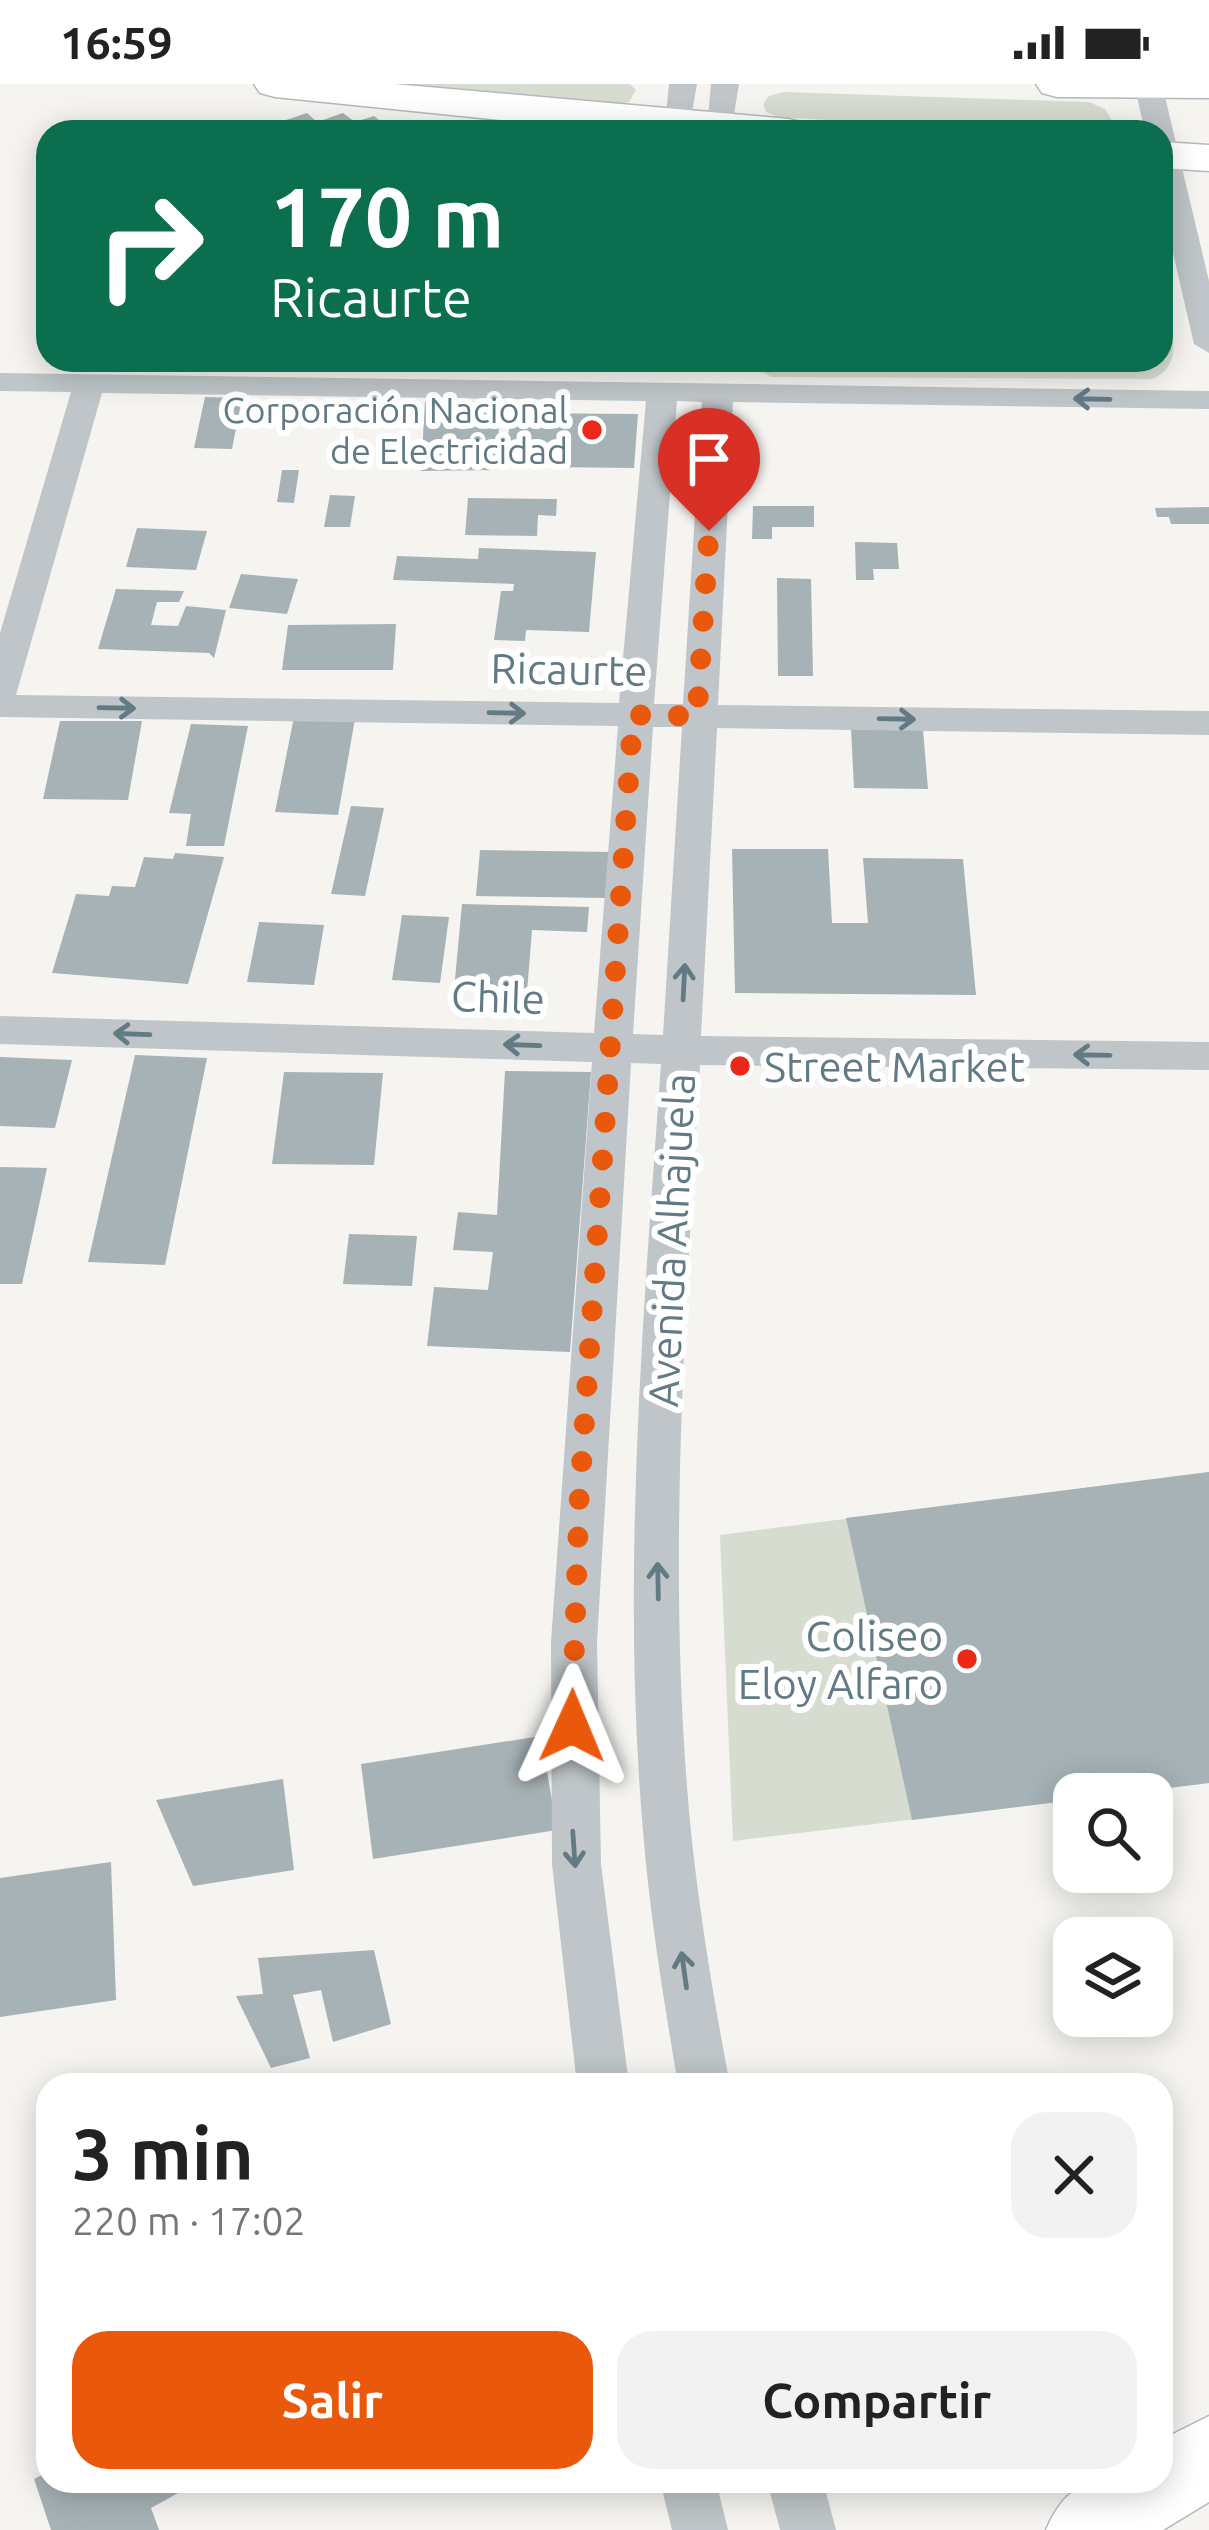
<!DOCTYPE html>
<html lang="es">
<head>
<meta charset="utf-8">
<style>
  :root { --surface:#fff; --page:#f2f2f2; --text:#222; --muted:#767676; --accent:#ea580c }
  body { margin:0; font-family:Ubuntu,sans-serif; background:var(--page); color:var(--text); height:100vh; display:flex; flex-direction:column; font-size:45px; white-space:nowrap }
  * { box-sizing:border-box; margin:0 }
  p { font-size:39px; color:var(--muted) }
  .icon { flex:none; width:66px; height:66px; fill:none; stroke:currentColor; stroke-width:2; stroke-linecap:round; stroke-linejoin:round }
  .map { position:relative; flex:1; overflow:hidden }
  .panel { position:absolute; left:36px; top:1989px; width:1137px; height:420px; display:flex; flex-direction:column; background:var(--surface); border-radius:36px; box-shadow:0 6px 30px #0003 }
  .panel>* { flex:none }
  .banner { position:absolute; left:36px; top:36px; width:1137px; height:252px; border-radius:36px; box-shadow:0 6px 30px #0003; background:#0b6e4f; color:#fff; overflow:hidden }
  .tools { position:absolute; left:1053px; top:1689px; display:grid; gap:24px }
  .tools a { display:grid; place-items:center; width:120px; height:120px; border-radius:24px; background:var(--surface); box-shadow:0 6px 30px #0003; font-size:60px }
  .pin { position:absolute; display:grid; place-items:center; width:102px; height:102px; color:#fff; margin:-123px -51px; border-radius:50% 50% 50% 0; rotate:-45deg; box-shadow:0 0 12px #0007 }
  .pin .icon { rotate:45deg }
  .me { position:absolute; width:132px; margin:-66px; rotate:1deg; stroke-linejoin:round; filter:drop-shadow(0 0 9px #0008) }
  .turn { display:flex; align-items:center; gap:42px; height:252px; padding:0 36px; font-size:54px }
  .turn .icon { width:156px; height:156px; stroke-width:2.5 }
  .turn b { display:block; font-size:84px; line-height:102px }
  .round { display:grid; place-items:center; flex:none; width:126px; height:126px; border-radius:36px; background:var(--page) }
  .overview { display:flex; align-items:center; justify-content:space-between; height:204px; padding:0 36px }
  h1 { font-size:72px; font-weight:700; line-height:90px }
  .cta { display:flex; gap:24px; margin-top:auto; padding:24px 36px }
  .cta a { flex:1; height:138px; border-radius:36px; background:var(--accent); color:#fff; font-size:48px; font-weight:700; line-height:138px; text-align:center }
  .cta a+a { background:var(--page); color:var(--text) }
  .status { display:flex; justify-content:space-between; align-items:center; height:84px; padding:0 60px; background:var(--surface); direction:ltr }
  .status svg { height:33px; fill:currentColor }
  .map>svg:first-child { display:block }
  .green { fill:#d7dcd1 }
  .building { fill:#a6b2b5 }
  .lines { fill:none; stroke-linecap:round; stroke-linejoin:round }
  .secondary-casing { stroke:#b2b9bc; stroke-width:3 }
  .primary-casing { stroke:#b3b9bc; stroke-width:3 }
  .street { fill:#bfc5c8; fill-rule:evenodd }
  .secondary { fill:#fff; fill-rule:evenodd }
  .primary { fill:#fff; fill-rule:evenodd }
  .oneway { stroke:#627a84 }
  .route { stroke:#ea580c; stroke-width:21; stroke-dasharray:0 37.8 }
  .poi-dot { fill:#ed2819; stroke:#fff; stroke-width:4.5 }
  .labels { text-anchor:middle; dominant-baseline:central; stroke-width:12; stroke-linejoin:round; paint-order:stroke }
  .far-poi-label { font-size:36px; fill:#627a84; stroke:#fff; text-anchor:end }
  .street-label { font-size:42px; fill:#627a84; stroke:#fff }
  .poi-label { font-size:42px; fill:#627a84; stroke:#fff; text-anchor:start }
</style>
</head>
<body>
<div class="status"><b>16:59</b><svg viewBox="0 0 49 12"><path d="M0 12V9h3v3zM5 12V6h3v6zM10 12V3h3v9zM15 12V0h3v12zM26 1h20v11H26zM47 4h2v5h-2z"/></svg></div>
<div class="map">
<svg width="1209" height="2446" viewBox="0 0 1209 2446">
  <rect width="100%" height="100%" fill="#f5f4f1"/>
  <path class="green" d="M401,0H630L636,6L629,18L606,23Z
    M784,8L1089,18L1105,25L1114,40L1103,48H1021L779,33L766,28L763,20L769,12Z
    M1161,201C1167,233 1190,280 1152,295L772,293L739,276H1161Z
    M1209,1388V1699L1119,1710H1074V1716L733,1757L720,1451Z"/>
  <path class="building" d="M307,29L317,38L343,29L355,38L374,32L392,46L408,40L419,48H281L274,40Z
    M205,313L242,314L232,365L194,364Z
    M500,317L497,386L421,387L425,318Z
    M511,329L638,330L634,384L547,383V362H507Z
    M282,386H299L294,419L277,418Z
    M330,411L355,412L350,443H324Z
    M468,414L557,415L556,432L538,431L537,452L465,451Z
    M753,422H814V443H772V455H752Z
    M1209,423V440H1171L1169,433H1157L1155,424Z
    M137,444L207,447L196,486L126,483Z
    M855,458L897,459L899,485H873L874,496H856Z
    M479,464L596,468L589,548L526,546L525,557L494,556L501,507H513L514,500L393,496L397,472L478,475Z
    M241,490L298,495L287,530L229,524Z
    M777,494L811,495L813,592H778Z
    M116,505L184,507L179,518H157L151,541L178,542L186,522L226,526L214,574L209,569L98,565Z
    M396,540L393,586H282L288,541Z
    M294,633L355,635L338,731L275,728Z
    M60,637H142L128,716L43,715Z
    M191,640L248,642L224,762H186L191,730L169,729Z
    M851,645L923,646L928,705L854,704Z
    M351,722L384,724L365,812L331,810Z
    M732,765H828L832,839H868L863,774L963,775L976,911L735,909Z
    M480,766L611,768L609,814L476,812Z
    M175,769L224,773L188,900L52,889L76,810L109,812L112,802L135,803L144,773L173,775Z
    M462,820L589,823L587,848L532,846L527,908L454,906Z
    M402,831L449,833L440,899L392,896Z
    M259,838L324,841L314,901L247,898Z
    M135,971L207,974L165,1181L88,1178Z
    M0,973L72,976L55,1044L0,1042Z
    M505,987L591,988L570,1268L427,1262L434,1203L488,1206L493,1168L453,1166L458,1128L497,1131Z
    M284,988L383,989L374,1081L272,1080Z
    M0,1083L47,1084L22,1200H0Z
    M349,1150L417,1152L412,1202L343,1200Z
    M1209,1388V1699L1119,1710H1074V1716L912,1736L846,1434Z
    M541,1652L557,1746L373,1775L361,1680Z
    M283,1695L294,1786L193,1802L156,1716Z
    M111,1778L116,1916L0,1933V1794Z
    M374,1866L391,1940L333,1958L321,1906L293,1911L310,1974L271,1984L236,1912L263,1910L258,1874Z
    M48,2388V2397H176L180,2408L151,2424L159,2446H51L34,2395Z"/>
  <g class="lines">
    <defs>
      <path id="secondary" d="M1209,2332V2418L1163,2446H1046C1071,2386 1105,2397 1161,2397V2356Z"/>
      <path id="primary" d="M254,0H394L789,35L804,39L811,48H619L275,13L260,9Z
        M1036,0H1209V14L1057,13L1042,9Z
        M1161,58L1209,61V87L1161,84Z"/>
    </defs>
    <use href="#secondary" class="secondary-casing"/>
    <use href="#primary" class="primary-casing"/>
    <path class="street" d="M669,0H697L689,46H669L665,40Z
      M711,0H739L731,48H711L707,43Z
      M1134,0H1162L1209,197V269L1194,260L1161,117V48H1145Z
      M0,289L1209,307V325L733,318L718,621L1209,627V651L717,644L701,952L1209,958V986L700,981C685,1235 666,1493 691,1748C700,1833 714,1917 730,2001H678C664,1917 650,1833 643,1747C621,1492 643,1234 661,980L631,979L597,1558L601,1780L629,2001H577L552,1780L551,1558L592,978L0,960V932L594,949L618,642L0,633V549L71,308L0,307ZM102,309L646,317L619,619L16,611ZM677,317L702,318L683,620H654ZM653,643H682L663,951L633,950Z
      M660,2397H716L728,2446H672Z
      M767,2397H823L836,2446H780Z"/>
    <use href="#secondary" class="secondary"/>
    <use href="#primary" class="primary"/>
  </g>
  <defs><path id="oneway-shaft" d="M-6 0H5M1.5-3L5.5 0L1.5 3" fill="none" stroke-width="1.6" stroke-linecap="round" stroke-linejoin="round" transform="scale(3)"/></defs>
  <g class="oneway">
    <use href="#oneway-shaft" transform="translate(1092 315) rotate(-179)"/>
    <use href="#oneway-shaft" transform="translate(117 624) rotate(1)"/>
    <use href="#oneway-shaft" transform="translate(507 629) rotate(1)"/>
    <use href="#oneway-shaft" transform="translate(897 635) rotate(1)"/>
    <use href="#oneway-shaft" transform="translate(684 898) rotate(-87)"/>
    <use href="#oneway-shaft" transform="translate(132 950) rotate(-178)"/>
    <use href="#oneway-shaft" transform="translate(522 961) rotate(-178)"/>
    <use href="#oneway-shaft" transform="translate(1092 971) rotate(-179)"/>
    <use href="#oneway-shaft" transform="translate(658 1497) rotate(-91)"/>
    <use href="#oneway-shaft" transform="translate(574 1765) rotate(86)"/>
    <use href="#oneway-shaft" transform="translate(684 1886) rotate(-98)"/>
  </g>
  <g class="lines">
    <path class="route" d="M572,1642L579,1418L633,631L697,632L709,447"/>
  </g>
  <g class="poi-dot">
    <circle cx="592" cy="346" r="12"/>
    <circle cx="740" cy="982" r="12"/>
    <circle cx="967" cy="1575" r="12"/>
  </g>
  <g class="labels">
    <g class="far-poi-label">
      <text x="568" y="325">Corporación Nacional<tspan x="568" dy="41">de Electricidad</tspan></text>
    </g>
    <g class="street-label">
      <text transform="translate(569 585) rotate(1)">Ricaurte</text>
      <text transform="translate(498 913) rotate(2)">Chile</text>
      <text transform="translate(671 1156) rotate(-87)">Avenida Alhajuela</text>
    </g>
    <g class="poi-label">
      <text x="764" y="982">Street Market</text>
      <text x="943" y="1551" text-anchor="end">Coliseo<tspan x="943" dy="48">Eloy Alfaro</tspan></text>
    </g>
  </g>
</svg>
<div class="tools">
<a><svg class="icon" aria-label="search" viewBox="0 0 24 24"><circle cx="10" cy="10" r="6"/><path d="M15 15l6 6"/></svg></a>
<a><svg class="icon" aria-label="layers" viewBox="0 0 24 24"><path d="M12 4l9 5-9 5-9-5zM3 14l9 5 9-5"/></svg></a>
</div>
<div class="pin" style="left:709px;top:447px;background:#d93025"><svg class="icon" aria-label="arrive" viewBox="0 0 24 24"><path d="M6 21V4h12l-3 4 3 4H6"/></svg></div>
<svg class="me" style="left:572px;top:1642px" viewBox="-20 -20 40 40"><path d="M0-17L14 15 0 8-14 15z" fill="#ea580c" stroke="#fff" stroke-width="4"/></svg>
<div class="banner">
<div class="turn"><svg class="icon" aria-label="right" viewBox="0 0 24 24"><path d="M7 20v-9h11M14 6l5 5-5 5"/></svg><div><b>170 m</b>Ricaurte</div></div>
</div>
<section class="panel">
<div class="overview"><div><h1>3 min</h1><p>220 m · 17:02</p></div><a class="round"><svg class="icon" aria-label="close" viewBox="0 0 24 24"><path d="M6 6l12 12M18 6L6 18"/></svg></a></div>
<div class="cta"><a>Salir</a><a>Compartir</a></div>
</section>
</div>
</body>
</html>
